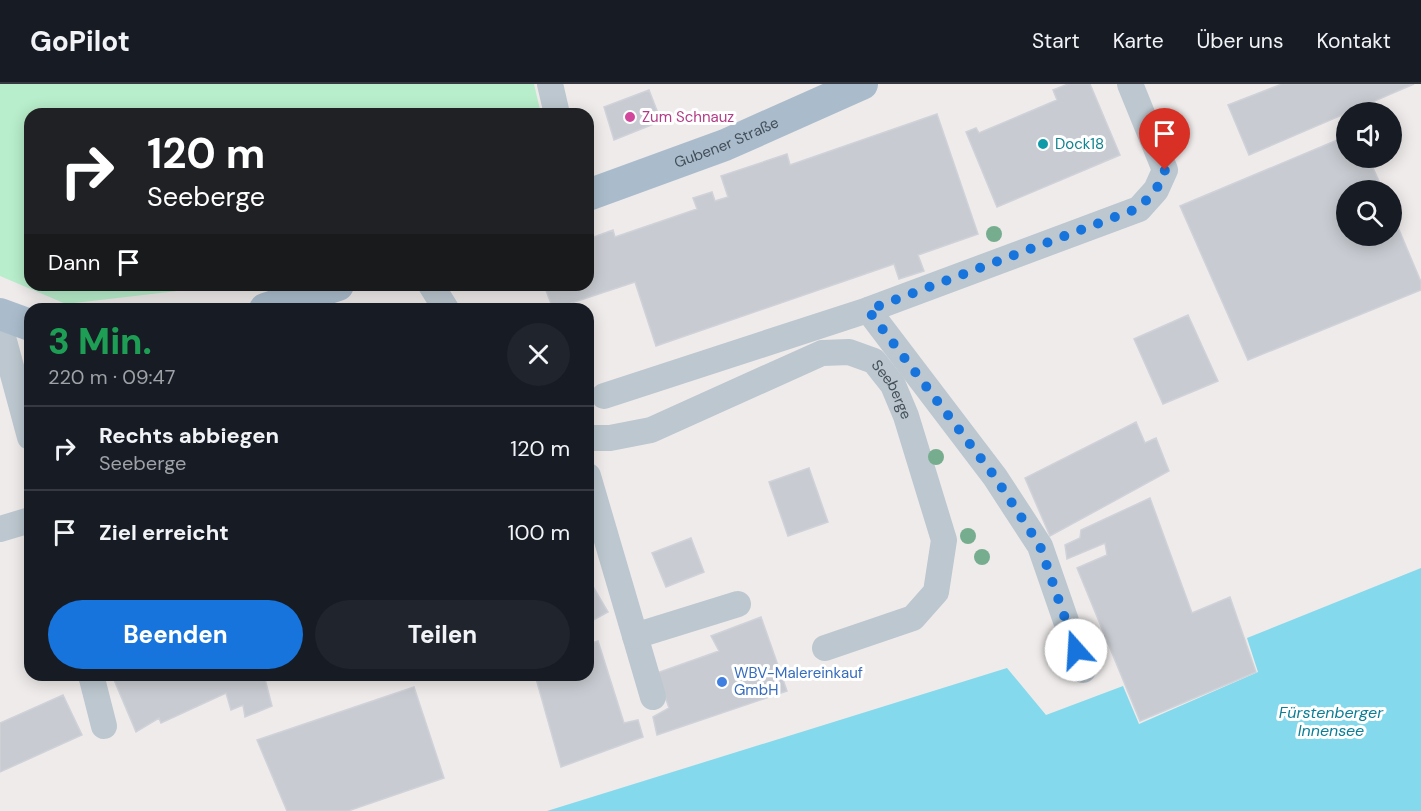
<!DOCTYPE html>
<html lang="de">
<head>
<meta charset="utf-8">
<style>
  :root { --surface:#171b24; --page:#20242c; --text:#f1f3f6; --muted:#9ea1a6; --line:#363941; --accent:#1774dd }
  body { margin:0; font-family:"DM Sans",sans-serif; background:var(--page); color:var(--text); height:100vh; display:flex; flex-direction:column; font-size:22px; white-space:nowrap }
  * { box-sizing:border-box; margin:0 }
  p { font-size:20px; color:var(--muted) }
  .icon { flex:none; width:33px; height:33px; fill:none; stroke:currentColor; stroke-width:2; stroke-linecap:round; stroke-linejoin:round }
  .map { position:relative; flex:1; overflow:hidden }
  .drawer { position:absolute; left:24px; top:219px; width:570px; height:378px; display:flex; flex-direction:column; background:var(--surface); border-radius:18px; box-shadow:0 3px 15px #0003 }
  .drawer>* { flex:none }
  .banner { position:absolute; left:24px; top:24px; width:570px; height:183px; border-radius:18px; box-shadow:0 3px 15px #0003; background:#202124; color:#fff; overflow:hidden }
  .tools { position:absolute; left:1336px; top:18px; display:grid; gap:12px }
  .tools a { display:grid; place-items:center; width:66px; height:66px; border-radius:50%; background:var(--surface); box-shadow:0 3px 15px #0003; font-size:30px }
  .pin { position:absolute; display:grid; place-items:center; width:51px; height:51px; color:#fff; margin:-62px -26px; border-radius:50% 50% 50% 0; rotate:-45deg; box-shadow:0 0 6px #0007 }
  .pin .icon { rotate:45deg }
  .me { position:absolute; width:66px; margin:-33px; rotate:341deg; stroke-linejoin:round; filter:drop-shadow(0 0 4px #0008) }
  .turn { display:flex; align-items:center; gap:21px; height:126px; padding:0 24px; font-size:27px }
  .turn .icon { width:78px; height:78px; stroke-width:2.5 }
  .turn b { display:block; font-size:42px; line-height:51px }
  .then { display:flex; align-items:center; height:57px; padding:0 24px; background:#0003; gap:12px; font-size:22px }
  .round { display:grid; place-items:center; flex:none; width:63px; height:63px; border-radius:32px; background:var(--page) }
  .headline { display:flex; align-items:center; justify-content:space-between; height:102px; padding:0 24px }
  h1 { font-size:36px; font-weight:800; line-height:45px; color:#1e9e55 }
  .button { display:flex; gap:12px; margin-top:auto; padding:12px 24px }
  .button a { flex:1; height:69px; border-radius:36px; background:var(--accent); color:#fff; font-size:24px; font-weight:800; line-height:69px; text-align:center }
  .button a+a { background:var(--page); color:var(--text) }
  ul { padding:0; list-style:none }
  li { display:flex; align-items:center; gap:18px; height:84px; padding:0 24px; border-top:2px solid var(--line) }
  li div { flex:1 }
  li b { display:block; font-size:22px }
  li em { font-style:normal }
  header { display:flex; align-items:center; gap:36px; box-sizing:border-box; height:84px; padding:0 30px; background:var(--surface); border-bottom:2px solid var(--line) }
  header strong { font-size:28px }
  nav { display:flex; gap:33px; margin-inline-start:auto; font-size:21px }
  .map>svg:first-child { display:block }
  .green { fill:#b8eecb }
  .water { fill:#84daec }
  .building { fill:#c8cbd1; stroke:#cfd2d8; stroke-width:1.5 }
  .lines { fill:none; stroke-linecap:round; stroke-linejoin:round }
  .minor { stroke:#bcc7cf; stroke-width:26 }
  .major { stroke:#aabccc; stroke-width:32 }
  .tree { fill:#77ad8f }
  .route { stroke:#1774dd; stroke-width:10; stroke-dasharray:0 18 }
  .hotel-dot { fill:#d1479c; stroke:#fff; stroke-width:2 }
  .culture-dot { fill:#0f9aa8; stroke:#fff; stroke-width:2 }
  .shop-dot { fill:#3f7fe0; stroke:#fff; stroke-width:2 }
  .labels { text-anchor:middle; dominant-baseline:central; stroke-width:6; stroke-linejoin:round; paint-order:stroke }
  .hotel-label { font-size:15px; fill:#b23c85; stroke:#fff; text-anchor:start }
  .street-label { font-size:15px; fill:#445059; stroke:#fff }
  .culture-label { font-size:15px; fill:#0d838f; stroke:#fff; text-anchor:start }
  .shop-label { font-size:15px; fill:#366cbe; stroke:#fff; text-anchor:start }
  .water-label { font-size:16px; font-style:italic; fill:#0c7e96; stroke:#fff }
</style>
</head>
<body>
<header>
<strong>GoPilot</strong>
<nav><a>Start</a><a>Karte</a><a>Über uns</a><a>Kontakt</a></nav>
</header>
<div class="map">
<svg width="1421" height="727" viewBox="0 0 1421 727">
  <rect width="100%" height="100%" fill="#efebeb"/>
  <path class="green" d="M0,0H534L541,30H30V201H229L66,220L0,192Z"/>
  <path class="water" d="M1421,484V727H547L1007,584L1046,631L1123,602L1139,640L1258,588L1247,554Z"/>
  <path class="building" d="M1068,0H1090L1120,71L997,123L966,48L976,44L979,49L1057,16L1053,6Z
    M1282,0H1414L1249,71L1228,21Z
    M649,6L661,37L614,56L604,23Z
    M937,30L978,150L918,171L924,187L899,195L894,180L656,262L635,198L553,225L544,201H588V155L613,146L615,153L697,125L693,114L712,108L715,117L728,113L721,92L787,70L790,81Z
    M1347,52V74H1373L1369,75L1383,106H1347V152H1392V129L1421,198V206L1248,276L1180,122Z
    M1188,231L1218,297L1163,320L1134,255Z
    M1136,338L1145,359L1156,354L1169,387L1050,452L1025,394Z
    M809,384L828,438L788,452L769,398Z
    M1150,414L1192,529L1230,513L1256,588L1140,637L1077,484L1107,471L1105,459L1067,475L1065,461L1080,454L1081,446Z
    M691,454L704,488L666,503L652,469Z
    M588,494L608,528L588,539Z
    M761,533L787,607L657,651L653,633L669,624L657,589L719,567L711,552Z
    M598,557L624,639L638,636L643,653L561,683L535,591H588V560Z
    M112,591H264L272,622L245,633L243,621L231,626L226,609L161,639L159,634L136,648Z
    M414,603L444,694L348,727H287L257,656Z
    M63,611L82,651L0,688V639Z"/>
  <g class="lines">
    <g class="minor">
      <path d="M550,0L557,30"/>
      <path d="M431,201L446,225"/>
      <path d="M868,226L995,393L1040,462L1083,586"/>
      <path d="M4,257L30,353"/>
      <path d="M604,312L868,226L1139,125L1156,106L1165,86L1130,0"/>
      <path id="s1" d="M588,354H610L651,346L822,269L849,268L874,277L893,301L906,332L944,456L936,508L913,534L825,564"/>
      <path d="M588,392L653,613"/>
      <path d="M0,445L30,436"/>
      <path d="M635,552L738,520"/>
      <path d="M91,591L104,642"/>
    </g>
    <g class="major">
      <path id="s2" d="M588,111L725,61L862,0"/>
      <path d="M265,225L338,201"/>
      <path d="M0,230L30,241"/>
    </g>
  </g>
  <g class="tree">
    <circle cx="994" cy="150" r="8"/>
    <circle cx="936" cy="373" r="8"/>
    <circle cx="968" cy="452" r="8"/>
    <circle cx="982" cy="473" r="8"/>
  </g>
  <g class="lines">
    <path class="route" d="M1076,566L1040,462L995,393L868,226L1139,124L1156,106L1165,86"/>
  </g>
  <circle class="hotel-dot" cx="630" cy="33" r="6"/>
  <circle class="culture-dot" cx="1043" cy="60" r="6"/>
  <circle class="shop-dot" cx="722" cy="598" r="6"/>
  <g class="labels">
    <g class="hotel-label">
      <text x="642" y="33">Zum Schnauz</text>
    </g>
    <g class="street-label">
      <text stroke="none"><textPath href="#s2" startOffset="148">Gubener Straße</textPath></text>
      <text stroke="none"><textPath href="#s1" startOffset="339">Seeberge</textPath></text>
    </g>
    <g class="culture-label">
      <text x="1055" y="60">Dock18</text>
    </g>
    <g class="shop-label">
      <text x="734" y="589">WBV-Malereinkauf<tspan x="734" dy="17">GmbH</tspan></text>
    </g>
    <g class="water-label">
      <text x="1331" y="628">Fürstenberger<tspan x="1331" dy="18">Innensee</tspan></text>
    </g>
  </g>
</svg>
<div class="tools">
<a><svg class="icon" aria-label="sound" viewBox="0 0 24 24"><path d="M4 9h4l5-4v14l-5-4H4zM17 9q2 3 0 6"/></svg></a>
<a><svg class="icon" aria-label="search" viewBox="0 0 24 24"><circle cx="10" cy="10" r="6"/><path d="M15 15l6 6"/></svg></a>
</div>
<div class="pin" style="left:1165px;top:86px;background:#d93025"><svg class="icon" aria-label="arrive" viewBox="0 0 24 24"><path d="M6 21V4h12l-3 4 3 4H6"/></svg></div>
<svg class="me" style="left:1076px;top:566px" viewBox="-20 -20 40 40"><circle r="19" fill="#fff"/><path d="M0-13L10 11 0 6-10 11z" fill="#1774dd"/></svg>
<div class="banner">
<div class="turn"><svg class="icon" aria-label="right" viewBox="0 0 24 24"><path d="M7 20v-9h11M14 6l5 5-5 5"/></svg><div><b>120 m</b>Seeberge</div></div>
<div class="then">Dann<svg class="icon" aria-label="arrive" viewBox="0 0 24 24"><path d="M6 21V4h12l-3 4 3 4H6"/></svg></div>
</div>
<section class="drawer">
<div class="headline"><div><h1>3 Min.</h1><p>220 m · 09:47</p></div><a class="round"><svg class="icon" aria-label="close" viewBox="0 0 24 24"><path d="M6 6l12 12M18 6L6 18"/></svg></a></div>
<ul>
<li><svg class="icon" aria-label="right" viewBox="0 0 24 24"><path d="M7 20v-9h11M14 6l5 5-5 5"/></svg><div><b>Rechts abbiegen</b><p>Seeberge</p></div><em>120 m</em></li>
<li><svg class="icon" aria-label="arrive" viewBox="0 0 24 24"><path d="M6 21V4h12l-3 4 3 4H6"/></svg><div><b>Ziel erreicht</b></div><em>100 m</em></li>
</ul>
<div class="button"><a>Beenden</a><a>Teilen</a></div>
</section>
</div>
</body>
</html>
